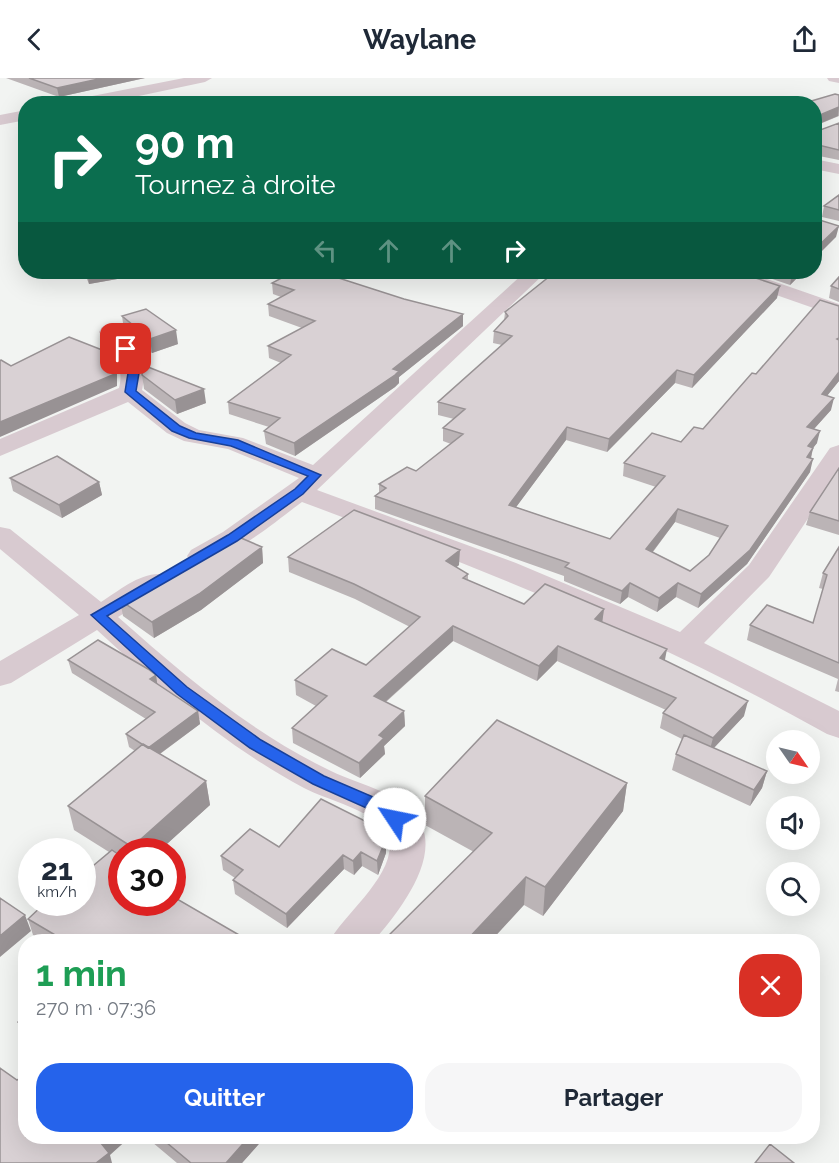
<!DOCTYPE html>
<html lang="fr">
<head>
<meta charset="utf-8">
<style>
  :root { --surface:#fff; --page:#f6f6f7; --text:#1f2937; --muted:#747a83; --accent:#2563eb }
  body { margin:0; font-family:Raleway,sans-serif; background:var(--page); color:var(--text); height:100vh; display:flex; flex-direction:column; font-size:22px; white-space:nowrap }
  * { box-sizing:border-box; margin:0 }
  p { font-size:20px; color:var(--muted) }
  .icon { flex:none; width:33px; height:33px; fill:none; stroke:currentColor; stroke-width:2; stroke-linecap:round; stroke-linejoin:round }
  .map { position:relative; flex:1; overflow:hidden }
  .details { position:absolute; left:18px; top:856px; width:802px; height:210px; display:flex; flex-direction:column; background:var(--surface); border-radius:24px; box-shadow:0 6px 24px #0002 }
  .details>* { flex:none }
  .top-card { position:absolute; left:18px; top:18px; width:804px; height:183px; border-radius:24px; box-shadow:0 6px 24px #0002; background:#0b6e4f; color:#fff; overflow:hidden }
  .needle { width:39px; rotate:124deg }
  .buttons { position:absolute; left:766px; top:652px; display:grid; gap:12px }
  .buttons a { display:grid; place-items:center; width:54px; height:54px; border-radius:50%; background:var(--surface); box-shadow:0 6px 24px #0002; font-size:30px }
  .speed { position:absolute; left:18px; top:760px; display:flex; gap:12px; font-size:30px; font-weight:700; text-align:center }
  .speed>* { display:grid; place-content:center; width:78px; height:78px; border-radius:50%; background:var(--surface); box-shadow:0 6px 24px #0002; line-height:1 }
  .speed small { font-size:15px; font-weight:400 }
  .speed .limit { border:9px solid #d22; background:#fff; color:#111 }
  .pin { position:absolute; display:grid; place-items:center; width:51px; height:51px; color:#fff; margin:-26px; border-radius:12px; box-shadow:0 3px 9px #0006 }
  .me { position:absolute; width:66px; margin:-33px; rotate:304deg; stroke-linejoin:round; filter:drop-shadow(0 0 4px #0008) }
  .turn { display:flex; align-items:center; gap:21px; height:126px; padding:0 18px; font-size:27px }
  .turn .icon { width:78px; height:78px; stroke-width:2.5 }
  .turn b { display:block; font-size:42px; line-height:51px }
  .lanes { display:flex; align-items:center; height:57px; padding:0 18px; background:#0003; justify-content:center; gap:30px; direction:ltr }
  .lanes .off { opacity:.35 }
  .round { display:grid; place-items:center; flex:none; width:63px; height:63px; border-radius:24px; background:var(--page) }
  .head { display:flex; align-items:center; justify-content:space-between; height:102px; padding:0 18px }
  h1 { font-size:36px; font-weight:700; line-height:45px; color:#1e9e55 }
  .button { display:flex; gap:12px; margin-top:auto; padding:12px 18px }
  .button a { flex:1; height:69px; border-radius:24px; background:var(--accent); color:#fff; font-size:24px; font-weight:700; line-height:69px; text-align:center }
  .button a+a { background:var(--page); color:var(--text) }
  header { display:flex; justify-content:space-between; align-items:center; height:78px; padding:0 18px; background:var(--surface); font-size:27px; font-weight:700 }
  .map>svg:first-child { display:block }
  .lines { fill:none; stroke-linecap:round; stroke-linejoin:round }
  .minor { fill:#d8cad0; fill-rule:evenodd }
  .wall { fill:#bbb4b6; fill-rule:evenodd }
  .shaded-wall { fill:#989294 }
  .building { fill:#d9d1d4; stroke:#989294; stroke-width:1.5; fill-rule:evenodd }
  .route { fill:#2563eb; stroke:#184099; stroke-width:1.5 }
</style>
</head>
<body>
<header><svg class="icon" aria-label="back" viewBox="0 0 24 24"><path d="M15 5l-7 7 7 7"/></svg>Waylane<svg class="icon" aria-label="share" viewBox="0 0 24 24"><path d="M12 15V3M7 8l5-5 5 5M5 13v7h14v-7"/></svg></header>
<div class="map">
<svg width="839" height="1085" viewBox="0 0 839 1085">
  <rect width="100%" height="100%" fill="#f2f4f2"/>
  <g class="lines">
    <path class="minor" d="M184,0H212L205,4L101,26H70L77,21Z
      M827,0H839V5L829,3Z
      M26,32V42L0,47V37Z
      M814,81L839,86V96L814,91Z
      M525,194H546L317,412L516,485L680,554L749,487L830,370L839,367V394L769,499L704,565L839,633V660L827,656C659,561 483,491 302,424C277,442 221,491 191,484L187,478L191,472L223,454L299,400L228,371L184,363L167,355L128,324L0,378V361L119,310C125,286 112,272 99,254L102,249C131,242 148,290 142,312L185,345L199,352L243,360L313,387Z
      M719,194H747L839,226V239L722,198Z
      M0,449L10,451L101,524C120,512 144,491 167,497L171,503L167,509L118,539C184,597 251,655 331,693C361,708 407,715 422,748C438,786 396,837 373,864H329C344,835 403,792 387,755C378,734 324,721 304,710C223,666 164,614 97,552L11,605L0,608V583L79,537L0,471Z"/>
  </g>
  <path class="wall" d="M6,0H145L59,19Z
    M839,17V38L815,48V54L839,45V82L814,77V26Z
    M839,117V143L822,139L824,128Z
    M84,194H157L89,206Z
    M752,194H803L790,207Z
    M585,195L777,220L692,310L675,305L607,374L566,362L516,429L610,461L656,409L623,398L624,385L681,364L703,351L756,296L839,228V303L827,317L831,332L814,351L817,365L813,370L811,381L810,394L747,486L698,530L676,519L657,534L628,519L620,526L564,503V498L375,431V418L379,414V406L416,393L451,366L443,363V350L454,341L438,337V324L502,267L493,265L494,253L504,243L505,234ZM675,444L720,460L709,477L690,493L653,474Z
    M839,199V224L829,220L831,208Z
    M272,205L463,248L399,299V305L395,309L295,378L266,366L264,353L269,349L229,336L228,324L281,285L269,280L268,268L302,250L269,238L268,226L281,219L273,216Z
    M122,238L178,266L152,275L124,252Z
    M142,297L206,325L177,336L144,311Z
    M839,390V457L806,447L810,434Z
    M10,400L99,404L102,417L62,440L13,413Z
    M262,469L263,485L201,532L154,560L123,538L120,522Z
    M839,469V614L835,613L838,601L747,562L750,547L813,545L823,511L819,510L823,495Z
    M288,479L459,487L456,489L468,496V502L524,526L604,531L602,544L665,583L744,638L714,670L767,693L762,710L750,728L672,692L676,676L682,661L660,650L663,635L666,632L557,583L537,603L453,563L386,624L404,633L405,648L384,668L385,676L360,700L293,665L292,650L316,628L296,617L295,602L366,587L410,549L355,521L289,494Z
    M68,582L156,597L157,606L198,633L200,646L160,676L206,703L210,727L158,774H122V825L246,861V864H45L33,857L28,841L82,825L109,774L74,752L68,728L135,673L129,669L126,656L146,641L72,595Z
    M627,705L623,733L543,838L524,827L474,774L425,747V718Z
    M381,751V758L386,761V775L378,797L362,788L354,797L344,791L287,850L235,816L233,802L235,800L223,792L221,778L279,769Z
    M26,938V961L18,944Z
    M146,1059H265L242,1085H177Z"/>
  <path class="shaded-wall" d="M103,0H145L59,19L57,10Z
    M839,29L838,38L814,48L815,39Z
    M839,148L836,159L814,181V172Z
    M87,194H157L89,206Z
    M794,194H803L790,207L792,195Z
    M780,208L777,220L692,310L694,297Z
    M463,236V248L399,299V305L395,309L295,378L294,365L393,291Z
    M176,252L178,266L152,275L150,261Z
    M115,277L117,290V308L0,359V344Z
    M677,292L675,305L607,374L609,361Z
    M839,294V303L819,328L822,316Z
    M204,311L206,325L177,336L175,322Z
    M834,320L831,332L804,362L807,349Z
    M567,349L566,362L508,440L509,427Z
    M820,353L817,365L813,370L810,383L807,379L808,368Z
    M813,381L810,394L747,486L698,530L701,516Z
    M99,404L102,417L62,440L59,427Z
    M678,431L675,444L644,485L646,471Z
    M262,469L263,485L201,532L154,560L152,544Z
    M460,472L459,487L446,498V483Z
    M630,505L628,519L620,526L622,513Z
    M678,505L676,519L657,534L659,520Z
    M604,531L602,546L595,541Z
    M453,548V563L375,633L374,618Z
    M558,568L557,583L537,603L539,588Z
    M667,571L664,587L660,580Z
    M156,597L158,611L150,601Z
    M748,623L744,638L709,675L713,660Z
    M198,633L200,646L150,683L147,670Z
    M404,633L405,648L384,668L385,676L360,700L359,685L379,657Z
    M767,693L762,710L750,728L754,712Z
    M206,703L210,727L158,774H134L132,769Z
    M627,705L623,733L543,838L545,809Z
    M381,751V765L377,756Z
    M386,761V775L378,797L377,783Z
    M361,774L362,788L354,797L353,783Z
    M343,777L344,791L287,850L286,836Z
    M526,799L524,827L490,864H465Z
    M25,837L31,853L0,879V858Z
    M108,1059H130L110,1077L112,1085H96L101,1065Z
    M249,1059H265L242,1085H226Z"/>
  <path class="building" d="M29,0H103L57,10Z
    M835,16L839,17V29L815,39V54L839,45V72L814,66V26H801Z
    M839,117V132L824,128Z
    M814,136L816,141L839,148L814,172Z
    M293,194H320L404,221L463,236L393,291L399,293L395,297L294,365L264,353L280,340L228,324L291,277L268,268L315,243L268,226L294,212L272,205Z
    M555,194H579L585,195L586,194H737L780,208L694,297L677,292L609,361L567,349L509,427L610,461L665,398L624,385L652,355L681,364L694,349L703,351L752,295L756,296L820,222L839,228V260L837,261L839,262V294L822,316L834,320L807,349L820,353L808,368L813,370L807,379L813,381L750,472L701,516L678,505L659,520L630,505L622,513L565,489L569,485L375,418L386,410L379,406L407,389L416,393L463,356L443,350L465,331L438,324L512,258L494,253L508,238L505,234ZM678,431L728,448L709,477L690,493L646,471Z
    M839,199V211L831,208Z
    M146,231L176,252L150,261L122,238Z
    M69,259L115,277V296L0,344V283L1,282L11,288Z
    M143,287L148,289L204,311L175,322L142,297Z
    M57,378L99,404L59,427L10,400Z
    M839,390V443L810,434Z
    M354,432L460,472L446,483L468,496L463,500L524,526L545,506L604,531L595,541L667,571L660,580L748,623L713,660L663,635L676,620L558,568L539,588L453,548L374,618L404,633L379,657L384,660L359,685L292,650L327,618L295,602L332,571L366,587L420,539L354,506L288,479Z
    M234,457L262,469L199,516L152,544L120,522Z
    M839,469V585L750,547L767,527L813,545L827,497L823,495Z
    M98,562L148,591L156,597L150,601L198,633L148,670L126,656L155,634L68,582Z
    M497,642L627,705L545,809L526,799L465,864H382L492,755L425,718Z
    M684,657L767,693L754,712L676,676Z
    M143,666L206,703L132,769L68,728Z
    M321,721L381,751L377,756L386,761L377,783L361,774L353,783L343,777L286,836L233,802L243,792L221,778L250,751L279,769Z
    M112,772L122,779V825H172V818L246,861L243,864H67L28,841L45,825H82V797Z
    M0,820L25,837L0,858Z
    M26,938V952L18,944Z
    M0,990L17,1002L26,996V1059H108L101,1065L109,1075L96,1085H0Z
    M160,1059H249L226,1085H191Z
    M770,1066L794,1085H755Z"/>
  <path class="route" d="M126,268L131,271L139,295L136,313L180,348L196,355L238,362L321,397L303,416L237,463L107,538L187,609L261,662L324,698L392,727L403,741L401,746H389L380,736L313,706L250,670L177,616L91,537L228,457L295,411L308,398L231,368L189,360L172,353L125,314L128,295L121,271Z"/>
</svg>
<div class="buttons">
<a><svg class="needle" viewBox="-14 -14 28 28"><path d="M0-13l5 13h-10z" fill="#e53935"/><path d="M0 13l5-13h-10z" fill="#747a83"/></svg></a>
<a><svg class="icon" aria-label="sound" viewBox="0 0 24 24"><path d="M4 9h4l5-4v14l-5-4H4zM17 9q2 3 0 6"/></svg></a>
<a><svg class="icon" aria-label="search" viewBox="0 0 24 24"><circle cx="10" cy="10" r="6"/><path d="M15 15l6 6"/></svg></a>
</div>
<div class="speed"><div>21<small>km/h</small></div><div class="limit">30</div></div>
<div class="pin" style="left:126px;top:271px;background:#d93025"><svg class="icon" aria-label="arrive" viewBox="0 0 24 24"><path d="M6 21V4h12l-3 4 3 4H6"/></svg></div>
<svg class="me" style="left:395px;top:741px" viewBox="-20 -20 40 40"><circle r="19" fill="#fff"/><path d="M0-13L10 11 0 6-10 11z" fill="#2563eb"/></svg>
<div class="top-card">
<div class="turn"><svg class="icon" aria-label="right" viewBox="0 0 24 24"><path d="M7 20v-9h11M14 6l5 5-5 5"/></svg><div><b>90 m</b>Tournez à droite</div></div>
<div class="lanes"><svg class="icon off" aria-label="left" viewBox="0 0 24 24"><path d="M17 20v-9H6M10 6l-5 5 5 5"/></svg><svg class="icon off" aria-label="ahead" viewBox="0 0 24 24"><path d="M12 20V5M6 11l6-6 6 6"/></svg><svg class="icon off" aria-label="ahead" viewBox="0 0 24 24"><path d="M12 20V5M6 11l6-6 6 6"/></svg><svg class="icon" aria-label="right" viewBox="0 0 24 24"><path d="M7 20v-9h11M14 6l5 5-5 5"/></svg></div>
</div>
<section class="details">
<div class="head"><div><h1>1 min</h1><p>270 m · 07:36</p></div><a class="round" style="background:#d93025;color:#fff"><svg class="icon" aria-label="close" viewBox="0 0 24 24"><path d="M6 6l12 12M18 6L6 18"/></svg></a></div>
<div class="button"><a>Quitter</a><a>Partager</a></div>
</section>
</div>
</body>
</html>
